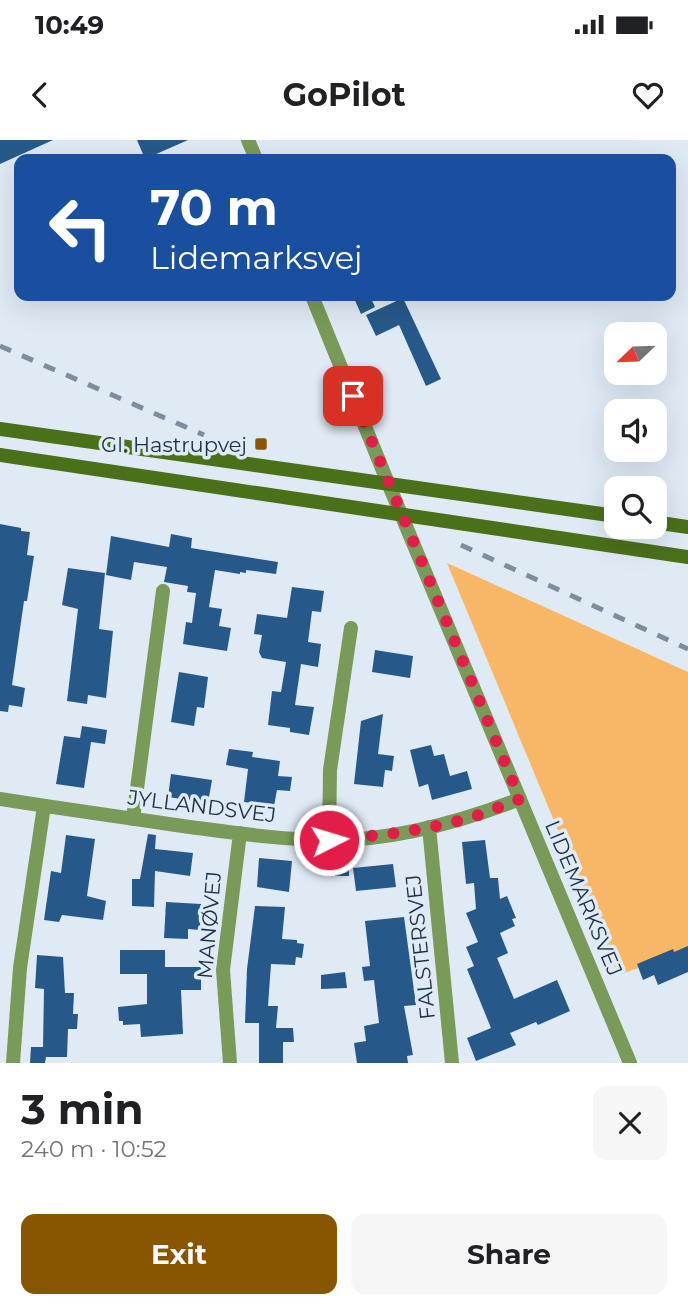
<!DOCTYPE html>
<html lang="en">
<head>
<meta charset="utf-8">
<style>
  :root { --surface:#fff; --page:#f6f6f6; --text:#202124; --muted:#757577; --accent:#850 }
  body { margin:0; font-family:Montserrat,sans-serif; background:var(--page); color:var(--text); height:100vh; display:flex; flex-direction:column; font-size:26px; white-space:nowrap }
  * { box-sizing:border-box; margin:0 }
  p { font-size:23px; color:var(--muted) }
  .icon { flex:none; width:38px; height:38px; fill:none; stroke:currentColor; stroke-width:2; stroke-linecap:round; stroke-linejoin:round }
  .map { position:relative; height:923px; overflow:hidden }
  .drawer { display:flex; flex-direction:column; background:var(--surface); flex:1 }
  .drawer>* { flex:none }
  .top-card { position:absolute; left:14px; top:14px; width:662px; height:147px; border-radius:14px; box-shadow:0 7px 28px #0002; background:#1a4fa0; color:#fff; overflow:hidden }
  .needle { width:46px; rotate:247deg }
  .controls { position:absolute; left:604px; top:182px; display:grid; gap:14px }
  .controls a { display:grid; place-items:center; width:63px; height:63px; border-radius:14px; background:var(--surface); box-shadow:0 7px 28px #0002; font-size:35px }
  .pin { position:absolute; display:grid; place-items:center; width:60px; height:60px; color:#fff; margin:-30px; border-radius:14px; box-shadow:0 4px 10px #0006 }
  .me { position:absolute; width:77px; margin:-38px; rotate:85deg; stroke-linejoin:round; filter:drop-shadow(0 0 5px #0008) }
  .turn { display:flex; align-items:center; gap:24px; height:147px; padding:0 21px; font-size:32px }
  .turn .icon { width:91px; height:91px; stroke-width:2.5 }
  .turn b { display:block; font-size:49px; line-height:60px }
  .round { display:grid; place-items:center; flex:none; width:74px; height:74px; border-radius:14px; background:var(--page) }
  .overview { display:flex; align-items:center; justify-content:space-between; height:119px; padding:0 21px }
  h1 { font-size:42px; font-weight:700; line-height:52px }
  .primary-button { display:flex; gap:14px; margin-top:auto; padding:14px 21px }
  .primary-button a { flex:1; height:80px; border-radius:14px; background:var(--accent); color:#fff; font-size:28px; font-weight:700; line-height:80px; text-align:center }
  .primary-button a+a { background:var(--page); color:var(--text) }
  .status { display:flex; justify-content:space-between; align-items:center; height:49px; padding:0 35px; background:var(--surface); direction:ltr }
  .status svg { height:19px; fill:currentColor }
  header { display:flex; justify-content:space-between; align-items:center; height:91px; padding:0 21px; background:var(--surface); font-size:32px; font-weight:700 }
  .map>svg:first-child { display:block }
  .green { fill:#f8b766 }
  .building { fill:#26598a }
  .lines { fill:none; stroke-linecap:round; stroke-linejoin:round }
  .minor { stroke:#799a58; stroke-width:14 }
  .tertiary { stroke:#799a58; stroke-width:14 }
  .secondary { stroke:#4b701a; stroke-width:14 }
  .rail { stroke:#7d8d9d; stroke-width:5; stroke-dasharray:12 12; stroke-linecap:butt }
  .route { stroke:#e11d48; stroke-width:12; stroke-dasharray:0 21.6 }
  .poi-dot { fill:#850; stroke:#dfeaf5; stroke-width:2.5 }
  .labels { text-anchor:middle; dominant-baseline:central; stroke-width:7; stroke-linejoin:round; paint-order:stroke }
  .poi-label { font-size:21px; fill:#1b3046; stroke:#dfeaf5; text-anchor:end }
  .street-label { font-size:21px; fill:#1b3046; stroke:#dfeaf5 }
</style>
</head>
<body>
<div class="status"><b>10:49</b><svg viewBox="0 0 49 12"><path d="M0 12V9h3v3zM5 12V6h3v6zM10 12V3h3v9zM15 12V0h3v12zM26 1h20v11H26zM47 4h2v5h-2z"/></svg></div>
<header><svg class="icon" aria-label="back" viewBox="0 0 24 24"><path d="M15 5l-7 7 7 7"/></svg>GoPilot<svg class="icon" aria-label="heart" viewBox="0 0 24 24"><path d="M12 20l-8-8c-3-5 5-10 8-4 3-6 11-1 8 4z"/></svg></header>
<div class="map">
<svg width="688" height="923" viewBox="0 0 688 923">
  <rect width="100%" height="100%" fill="#dfeaf5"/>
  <path class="green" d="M447,423L688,532V811L618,835Z"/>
  <path class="building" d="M0,0H53L0,24Z
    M137,0H188L145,19Z
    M353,156H370L375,167L361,174Z
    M403,158L441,239L426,246L399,185L376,196L366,175Z
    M0,384L21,388V391L30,392L27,415L34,416L27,461H24L12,545L25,548L22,567L9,565L8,572L0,571Z
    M171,394L192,398L191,408L278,422L276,434L246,430V433L240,432V434L215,430L209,467L222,469L219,486L231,488L227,511L183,504L186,482L192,483L196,453L187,452L188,446L164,442L167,427L134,422L131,440L106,435L111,396L169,407Z
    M68,428L105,433L99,489L113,491L106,558L88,555L87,564L67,561L78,469L62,465Z
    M292,447L324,451L321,472L312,471L308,502L321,504L318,527L301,524L295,565L314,567L309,595L290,592V588L268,585L272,551L281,552L286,522L262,518L259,512L262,495L254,494L257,474L287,478Z
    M375,510L413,516L410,538L372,532Z
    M179,532L208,537L204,568L197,567L194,586L171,582Z
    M383,574L378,614L394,616L392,631L385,630L383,647L354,644L361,581Z
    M82,586L107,590L105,604L91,602L84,648L56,644L64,596L80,598Z
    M431,605L434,616L444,614L450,636L467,631L472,649L432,660L428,644L419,647L410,610Z
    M229,609L253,612L252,617L280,621L278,636L292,637L290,651L277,650L274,666L244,662L248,629L226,625Z
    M171,634L212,640L208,663L168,657Z
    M148,694L156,695L155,709L193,713L190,736L155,731L154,767L132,766V739H140Z
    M66,695L95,699L87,756L106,761L103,780L62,775L59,782L44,780L51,731L61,733Z
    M485,700L490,738H498L500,759L507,756L516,778L512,779L515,786L500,793L508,813L497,818L514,859L557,840L570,871L538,885L536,882L510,893L516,905L476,921L467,898L491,888L467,829L474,826L466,807L478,802L466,773L476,769L474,743L466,744L462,702Z
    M259,718L292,721L289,752L257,747Z
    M349,719V736H335L334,720Z
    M393,724L396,747L356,751L353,728Z
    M166,762L201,764L200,790L188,789V799L164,798Z
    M255,766L285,767L282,799L297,800V803L304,804L302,818L296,817L295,825L271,824L268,866H278L276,888H293L294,902H283V923H259V883H245L247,829Z
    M404,777L416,865L404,866L413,915L407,916L408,923H357L354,903L366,901L364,886L379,883L374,840L364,841L362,827L370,826L365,781Z
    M688,806V832L658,845L654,835L643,840L637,824L673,809L674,812Z
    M120,810H165V827H201V850H181L183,894L141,897L140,884L123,885V881H119L118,867L147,864V834H120Z
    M37,815L63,817L65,853H74L73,874H78L77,889H68L67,917H46L45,923H30L31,907H43L44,849L35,848Z
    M345,832L347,848L321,849V835Z"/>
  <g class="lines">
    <path class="minor" d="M248,0L256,19
      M312,156L388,343
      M0,659C63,669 127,678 190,687C236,693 282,700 328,700C394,701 460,682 520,659
      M133,679L163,451
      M429,687L452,923
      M329,700L330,630L351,488
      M13,923L20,828L44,666
      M230,923L223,830L240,693"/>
    <path class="tertiary" d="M388,343L630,923"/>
    <path class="secondary" d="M0,289L616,376
      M0,315L688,417
      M654,382L688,387"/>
    <path class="rail" d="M0,206L204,295
      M461,405L688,509"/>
  </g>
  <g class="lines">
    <path class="route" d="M329,700C376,696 423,691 469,678C486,673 503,665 520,659L353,256"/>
  </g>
  <rect class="poi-dot" x="254" y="297" width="14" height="14" rx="3.5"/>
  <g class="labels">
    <g class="poi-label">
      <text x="247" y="304">Gl. Hastrupvej</text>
    </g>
    <g class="street-label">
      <text transform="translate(202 666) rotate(7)">JYLLANDSVEJ</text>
      <text transform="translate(584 758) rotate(67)">LIDEMARKSVEJ</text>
      <text transform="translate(209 785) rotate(-85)">MANØVEJ</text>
      <text transform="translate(420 807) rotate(-96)">FALSTERSVEJ</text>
    </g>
  </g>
</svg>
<div class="controls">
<a><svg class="needle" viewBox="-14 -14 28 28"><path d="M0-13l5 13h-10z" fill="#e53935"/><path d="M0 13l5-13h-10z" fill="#757577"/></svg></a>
<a><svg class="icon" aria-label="sound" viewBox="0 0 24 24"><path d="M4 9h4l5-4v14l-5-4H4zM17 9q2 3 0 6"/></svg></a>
<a><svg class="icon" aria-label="search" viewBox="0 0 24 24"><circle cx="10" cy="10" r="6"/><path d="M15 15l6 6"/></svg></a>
</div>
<div class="pin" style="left:353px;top:256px;background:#d93025"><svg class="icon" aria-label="arrive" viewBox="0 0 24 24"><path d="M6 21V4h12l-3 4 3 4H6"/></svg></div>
<svg class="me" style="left:329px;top:700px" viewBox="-20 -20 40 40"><circle r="17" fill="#e11d48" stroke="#fff" stroke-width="3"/><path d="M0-11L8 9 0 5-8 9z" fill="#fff"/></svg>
<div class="top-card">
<div class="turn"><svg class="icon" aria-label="left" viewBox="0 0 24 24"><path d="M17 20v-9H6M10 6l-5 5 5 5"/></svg><div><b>70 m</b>Lidemarksvej</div></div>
</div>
</div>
<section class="drawer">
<div class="overview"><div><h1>3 min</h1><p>240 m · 10:52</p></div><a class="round"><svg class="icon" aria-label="close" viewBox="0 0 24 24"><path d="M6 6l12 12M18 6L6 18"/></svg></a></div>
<div class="primary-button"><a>Exit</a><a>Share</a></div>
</section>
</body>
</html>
